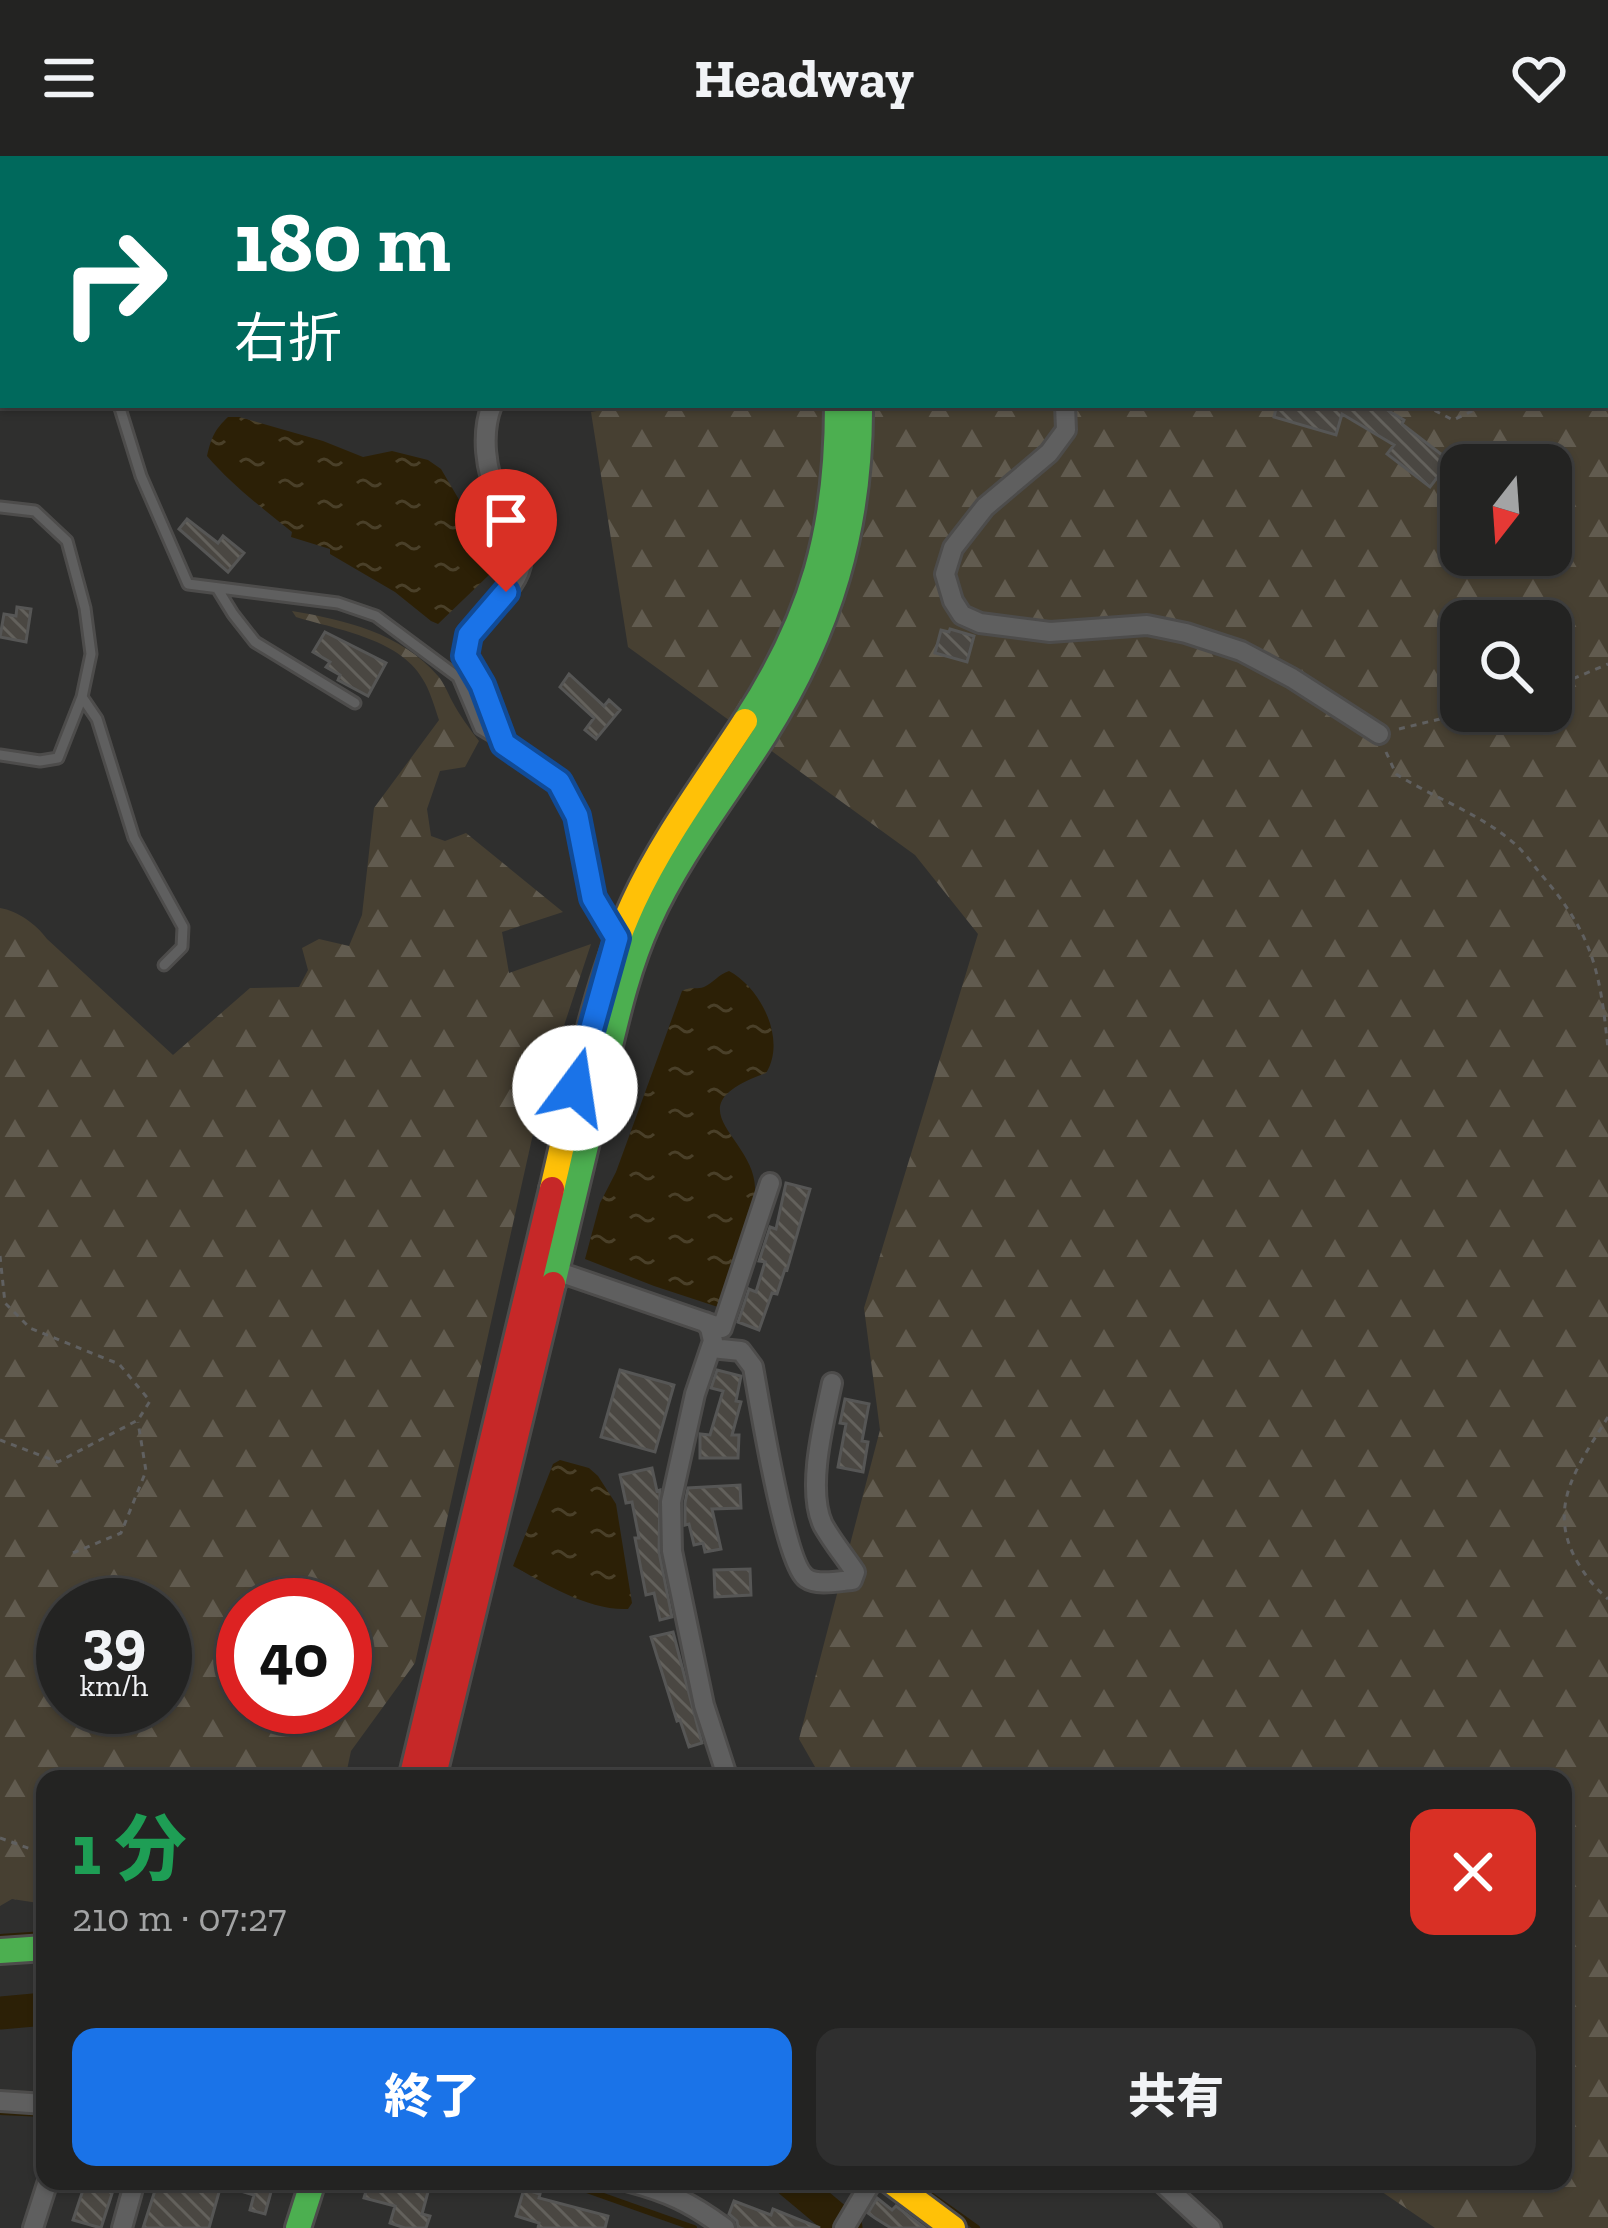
<!DOCTYPE html>
<html lang="ja">
<head>
<meta charset="utf-8">
<style>
  :root { --surface:#232322; --page:#2f2f2f; --text:#f1f3f6; --muted:#a3a4a5; --line:#404040; --accent:#1a73e8 }
  body { margin:0; font-family:"Zilla Slab","Noto Sans JP",serif; background:var(--page); color:var(--text); height:100vh; display:flex; flex-direction:column; font-size:45px; white-space:nowrap }
  * { box-sizing:border-box; margin:0 }
  p { font-size:39px; color:var(--muted) }
  .icon { flex:none; width:66px; height:66px; fill:none; stroke:currentColor; stroke-width:2; stroke-linecap:round; stroke-linejoin:round }
  .map { position:relative; flex:1; overflow:hidden }
  .drawer { position:absolute; left:36px; top:1614px; width:1536px; height:420px; display:flex; flex-direction:column; background:var(--surface); border-radius:24px; box-shadow:0 3px 9px #0004,0 0 0 3px var(--line) }
  .drawer>* { flex:none }
  .hud { position:absolute; left:0px; top:0px; width:1608px; height:252px; box-shadow:0 3px 9px #0004,0 0 0 3px var(--line); background:#00695c; color:#fff; overflow:hidden }
  .needle { width:78px; rotate:197deg }
  .buttons { position:absolute; left:1440px; top:288px; display:grid; gap:24px }
  .buttons a { display:grid; place-items:center; width:132px; height:132px; border-radius:24px; background:var(--surface); box-shadow:0 3px 9px #0004,0 0 0 3px var(--line); font-size:60px }
  .speed { position:absolute; left:36px; top:1422px; display:flex; gap:24px; font-size:60px; font-weight:700; text-align:center }
  .speed>* { display:grid; place-content:center; width:156px; height:156px; border-radius:50%; background:var(--surface); box-shadow:0 3px 9px #0004,0 0 0 3px var(--line); line-height:1 }
  .speed small { font-size:30px; font-weight:400 }
  .speed .limit { border:18px solid #d22; background:#fff; color:#111 }
  .pin { position:absolute; display:grid; place-items:center; width:102px; height:102px; color:#fff; margin:-123px -51px; border-radius:50% 50% 50% 0; rotate:-45deg; box-shadow:0 0 12px #0007 }
  .pin .icon { rotate:45deg }
  .me { position:absolute; width:132px; margin:-66px; rotate:14deg; stroke-linejoin:round; filter:drop-shadow(0 0 9px #0008) }
  .turn { display:flex; align-items:center; gap:42px; height:252px; padding:0 36px; font-size:54px }
  .turn .icon { width:156px; height:156px; stroke-width:2.5 }
  .turn b { display:block; font-size:84px; line-height:102px }
  .round { display:grid; place-items:center; flex:none; width:126px; height:126px; border-radius:24px; background:var(--page) }
  .overview { display:flex; align-items:center; justify-content:space-between; height:204px; padding:0 36px }
  h1 { font-size:72px; font-weight:800; line-height:90px; color:#1e9e55 }
  .action { display:flex; gap:24px; margin-top:auto; padding:24px 36px }
  .action a { flex:1; height:138px; border-radius:24px; background:var(--accent); color:#fff; font-size:48px; font-weight:800; line-height:138px; text-align:center }
  .action a+a { background:var(--page); color:var(--text) }
  header { display:flex; justify-content:space-between; align-items:center; height:156px; padding:0 36px; background:var(--surface); font-size:54px; font-weight:800 }
  .map>svg:first-child { display:block }
  .forest { fill:url(#forest-firs); fill-rule:evenodd }
  .water { fill:url(#water-ripples) }
  .lines { fill:none; stroke-linecap:round; stroke-linejoin:round }
  .stream { stroke:#2c2006; stroke-width:6 }
  .river { stroke:#2c2006; stroke-width:33 }
  .building { fill:url(#building-back-hatch); stroke:#565655; stroke-width:3 }
  .lane-casing { stroke:#4d4c4b; stroke-width:15 }
  .street-casing { stroke:#4d4c4b; stroke-width:24 }
  .fast-casing { stroke:#4d4c4b; stroke-width:30 }
  .slow-casing { stroke:#4d4c4b; stroke-width:30 }
  .jam-casing { stroke:#4d4c4b; stroke-width:30 }
  .path { stroke:#606060; stroke-width:3; stroke-dasharray:6 6; stroke-linecap:butt }
  .lane { stroke:#5f5f5f; stroke-width:9 }
  .street { stroke:#5f5f5f; stroke-width:18 }
  .fast { stroke:#4caf50; stroke-width:24 }
  .slow { stroke:#ffc107; stroke-width:24 }
  .jam { stroke:#c62828; stroke-width:24 }
  .route-casing { stroke:#114b97; stroke-width:30 }
  .route { stroke:#1a73e8; stroke-width:21 }
</style>
</head>
<body>
<header><svg class="icon" aria-label="menu" viewBox="0 0 24 24"><path d="M4 6h16M4 12h16M4 18h16"/></svg>Headway<svg class="icon" aria-label="heart" viewBox="0 0 24 24"><path d="M12 20l-8-8c-3-5 5-10 8-4 3-6 11-1 8 4z"/></svg></header>
<div class="map">
<svg width="1608" height="2072" viewBox="0 0 1608 2072">
  <defs>
    <pattern id="forest-firs" width="22" height="20" patternUnits="userSpaceOnUse" patternTransform="scale(3)"><rect width="22" height="20" fill="#474032"/><path d="M5 1l3.5 6h-7zM16 11l3.5 6h-7z" fill="#615b4f"/></pattern>
    <pattern id="water-ripples" width="26" height="14" patternUnits="userSpaceOnUse" patternTransform="scale(3)"><rect width="26" height="14" fill="#2c2006"/><path d="M2 4q2-2 4 0t4 0M15 11q2-2 4 0t4 0" fill="none" stroke="#4a4029"/></pattern>
    <pattern id="building-back-hatch" width="6" height="6" patternUnits="userSpaceOnUse" patternTransform="scale(3)"><rect width="6" height="6" fill="#4a4742"/><path d="M-1 5l2 2M0 0l6 6M5-1l2 2" fill="none" stroke="#63615c"/></pattern>
  </defs>
  <rect width="100%" height="100%" fill="#2f2f2e"/>
  <path class="forest" d="M0,0H676L673,3H3V186L0,188Z
    M894,0H1582L1588,3H892Z
    M1608,2V2072H1435L1366,2025H1563V1623H822L799,1583L880,1274L864,1152L978,778L915,699L628,491L591,256L632,249H1605L1604,3ZM1461,309H1551V399H1461ZM1461,465H1551V555H1461Z
    M292,455C345,464 401,477 438,520C444,527 448,537 452,545C460,560 469,572 479,585L465,611L440,615L427,653L431,680L445,685L466,677L563,756L502,776L509,817L591,788L543,933L415,1507L351,1595L345,1623H45V1748L12,1743L0,1750V752C18,755 36,768 47,783L173,899L250,832L299,831L308,814L302,792L319,783L349,790L362,759L374,652L439,564C435,552 431,538 425,527C403,483 338,474 296,461ZM63,1449H165V1551H63ZM243,1449H345V1551H243Z"/>
  <path class="water" d="M228,261H239L323,285L363,301L392,295L428,304L441,313L487,391L491,407L490,418L438,468L431,465L395,436L330,398V393L291,381L292,376C262,352 232,329 207,300C211,282 215,273 228,261Z
    M729,815C761,832 787,884 766,917C668,952 757,981 755,1034C754,1073 733,1115 721,1152L654,1130L585,1103L600,1047L616,1016L682,835C691,830 695,834 704,831C713,827 719,818 729,815Z
    M560,1304L589,1312L598,1320L616,1348L632,1447L628,1453C589,1455 546,1428 513,1410L553,1308Z"/>
  <g class="lines">
    <path class="stream" d="M0,1781L45,1778
      M0,1956L45,1958
      M537,2025L581,2032L694,2072
      M911,2025L977,2072"/>
    <path class="river" d="M0,1857L45,1853
      M790,2025L846,2072"/>
  </g>
  <path class="building" d="M1277,249H1379L1404,264L1402,268L1450,305L1430,331L1387,298L1394,289L1342,258L1336,279L1274,261Z
    M187,363L218,387L223,380L244,397L228,416L179,373Z
    M17,451L31,453L26,486L0,481L4,458L16,460Z
    M950,473L974,480L967,506L935,497L941,474L949,476Z
    M325,476L386,507L368,540L338,524L340,519L326,511L330,506L313,496Z
    M569,518L604,550L609,544L620,554L596,583L585,574L594,562L560,531Z
    M786,1027L810,1033L787,1114L785,1113L777,1138L772,1137L759,1174L738,1166L749,1133L756,1136L765,1106L759,1105L770,1071L776,1073Z
    M620,1214L674,1229L655,1296L601,1281Z
    M717,1214L741,1220L736,1245L741,1246L732,1279H739L738,1302H700V1278L710,1279L723,1235L711,1232Z
    M845,1243L869,1248L862,1285L868,1286L863,1316L838,1311L846,1268L840,1267Z
    M652,1312L657,1335L660,1334L659,1396L672,1461L660,1464L654,1437L646,1439L635,1382H639L632,1346L626,1347L620,1319Z
    M740,1329L741,1352L712,1353L721,1393L705,1396L703,1387L694,1389L689,1368L685,1369V1347L688,1332Z
    M750,1413L751,1439L715,1441L714,1414Z
    M673,1476L702,1587L689,1591L680,1564L677,1565L651,1481Z
    M86,2025H116L101,2072L73,2064Z
    M158,2025H274L265,2058L250,2054L254,2039L221,2029L209,2072H143Z
    M369,2025H431L422,2058L430,2060L426,2072H405L390,2067L395,2050L364,2042Z
    M524,2033L540,2038L539,2042L608,2060L605,2072H538L539,2067L516,2060Z
    M877,2042L892,2054L896,2050L925,2072H891L875,2062L868,2057Z
    M734,2045L771,2059L773,2053L820,2072H738L737,2065L729,2058Z"/>
  <g class="lines">
    <defs>
      <path id="lane" d="M0,213L3,212
        M119,249L141,320L188,428L338,447L376,460L458,521L480,573L500,585
        M0,351L35,355L67,385L85,452L91,498L82,541L58,602L40,605L0,599
        M217,432L233,458L255,486L355,547
        M82,541L97,563L134,682L183,771L182,791L164,809"/>
      <path id="street" d="M735,3L736,0
        M867,3L868,0
        M1530,3L1531,0
        M0,170L3,169
        M492,249C481,277 485,315 499,342C510,362 524,379 522,403C519,436 481,453 469,481C466,487 466,493 465,499L482,528L504,588L559,626L577,660L593,742L617,782L627,786
        M1065,249L1066,274L1049,297L985,351L953,392L945,418L953,445L962,459L980,467L1050,476L1147,469L1186,477L1241,495L1292,522L1379,578
        M556,1115L722,1172L770,1027
        M705,1166L710,1172L713,1185L695,1238L671,1346L672,1395L704,1549L728,1623
        M711,1192L741,1195L753,1211C759,1244 785,1407 806,1422C817,1430 839,1425 852,1424L855,1416C845,1401 832,1385 823,1369C806,1333 824,1265 832,1227
        M0,1945L45,1948
        M626,2025C668,2036 690,2046 725,2072
        M1160,2025L1211,2072
        M33,2072L48,2025
        M122,2072L135,2025
        M844,2072L872,2025"/>
      <path id="fast" d="M745,565C813,461 837,373 837,249
        M553,1128C569,1060 586,991 602,923C615,869 626,815 649,765C679,698 726,640 765,578C830,475 861,371 860,249
        M0,1795L45,1792
        M298,2072L313,2025"/>
      <path id="slow" d="M839,0V3
        M694,3L695,0
        M552,1033C575,937 592,837 633,747C663,682 706,625 745,565
        M890,2025L953,2072"/>
      <path id="jam" d="M816,0V3
        M411,1623L552,1033
        M433,1623L553,1128"/>
    </defs>
    <use href="#lane" class="lane-casing"/>
    <use href="#street" class="street-casing"/>
    <use href="#fast" class="fast-casing"/>
    <use href="#slow" class="slow-casing"/>
    <use href="#jam" class="jam-casing"/>
    <path class="path" d="M1605,164H1608
      M1424,249L1453,264L1485,249
      M1551,532L1608,508
      M1399,573L1473,555
      M1386,596L1396,618C1434,642 1481,658 1515,688C1524,696 1532,707 1539,716C1593,778 1600,814 1608,893
      M0,1100L5,1147L30,1172L119,1208L150,1245L138,1264L58,1306L0,1284
      M1608,1261C1578,1310 1545,1351 1578,1407C1587,1422 1595,1432 1608,1443
      M73,1397L121,1377L146,1315L138,1266
      M0,1682L45,1698"/>
    <use href="#lane" class="lane"/>
    <use href="#street" class="street"/>
    <use href="#fast" class="fast"/>
    <use href="#slow" class="slow"/>
    <use href="#jam" class="jam"/>
  </g>
  <g class="lines">
    <defs>
      <path id="route" d="M506,436L469,479L465,500L482,529L504,588L559,626L577,660L593,742L617,782L575,932"/>
    </defs>
    <use href="#route" class="route-casing"/>
    <use href="#route" class="route"/>
  </g>
</svg>
<div class="buttons">
<a><svg class="needle" viewBox="-14 -14 28 28"><path d="M0-13l5 13h-10z" fill="#e53935"/><path d="M0 13l5-13h-10z" fill="#a3a4a5"/></svg></a>
<a><svg class="icon" aria-label="search" viewBox="0 0 24 24"><circle cx="10" cy="10" r="6"/><path d="M15 15l6 6"/></svg></a>
</div>
<div class="speed"><div>39<small>km/h</small></div><div class="limit">40</div></div>
<div class="pin" style="left:506px;top:436px;background:#d93025"><svg class="icon" aria-label="arrive" viewBox="0 0 24 24"><path d="M6 21V4h12l-3 4 3 4H6"/></svg></div>
<svg class="me" style="left:575px;top:932px" viewBox="-20 -20 40 40"><circle r="19" fill="#fff"/><path d="M0-13L10 11 0 6-10 11z" fill="#1a73e8"/></svg>
<div class="hud">
<div class="turn"><svg class="icon" aria-label="right" viewBox="0 0 24 24"><path d="M7 20v-9h11M14 6l5 5-5 5"/></svg><div><b>180 m</b>右折</div></div>
</div>
<section class="drawer">
<div class="overview"><div><h1>1 分</h1><p>210 m · 07:27</p></div><a class="round" style="background:#d93025;color:#fff"><svg class="icon" aria-label="close" viewBox="0 0 24 24"><path d="M6 6l12 12M18 6L6 18"/></svg></a></div>
<div class="action"><a>終了</a><a>共有</a></div>
</section>
</div>
</body>
</html>
